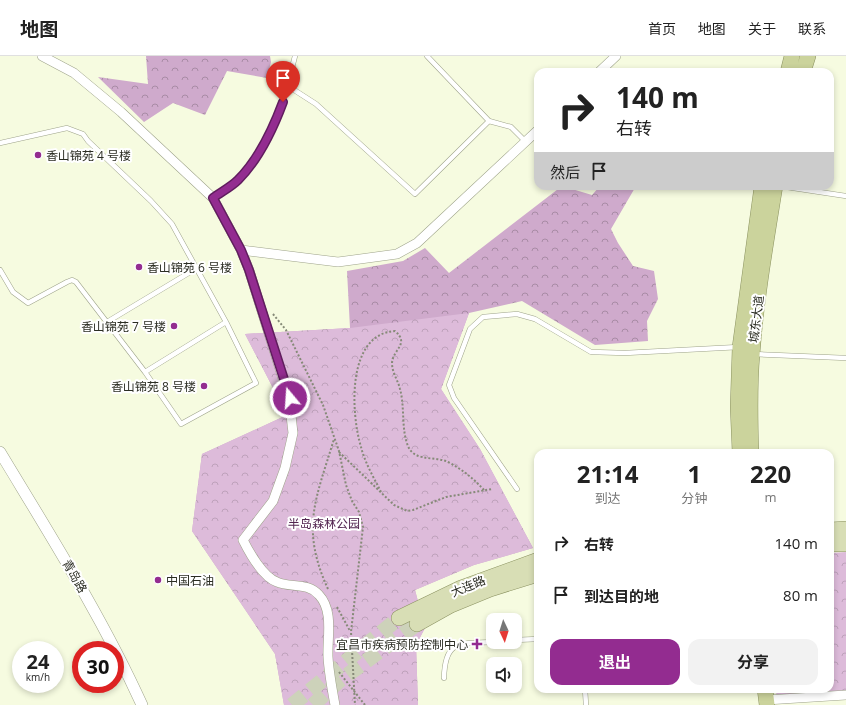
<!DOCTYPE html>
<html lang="zh">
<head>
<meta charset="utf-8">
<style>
  :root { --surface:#fff; --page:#f2f2f2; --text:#222; --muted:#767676; --line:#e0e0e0; --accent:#932c90 }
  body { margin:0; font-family:"Open Sans","Noto Sans SC",sans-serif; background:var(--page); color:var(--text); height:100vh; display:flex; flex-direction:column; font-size:15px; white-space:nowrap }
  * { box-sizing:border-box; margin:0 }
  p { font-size:13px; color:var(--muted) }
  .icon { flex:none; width:22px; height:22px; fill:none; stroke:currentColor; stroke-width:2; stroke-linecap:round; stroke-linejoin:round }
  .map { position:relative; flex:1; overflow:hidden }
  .details { position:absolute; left:534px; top:393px; width:300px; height:244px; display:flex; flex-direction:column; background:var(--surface); border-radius:12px; box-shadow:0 2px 6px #0003 }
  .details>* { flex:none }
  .banner { position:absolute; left:534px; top:12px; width:300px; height:122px; border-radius:12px; box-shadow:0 2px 6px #0003; background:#fff; color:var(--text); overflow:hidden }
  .needle { width:26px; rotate:176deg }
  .fabs { position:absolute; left:486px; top:557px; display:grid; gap:8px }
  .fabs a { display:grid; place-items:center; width:36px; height:36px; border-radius:8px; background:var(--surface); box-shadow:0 2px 6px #0003; font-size:20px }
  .speed { position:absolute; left:12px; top:585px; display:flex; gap:8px; font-size:20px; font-weight:700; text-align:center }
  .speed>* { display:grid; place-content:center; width:52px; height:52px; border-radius:50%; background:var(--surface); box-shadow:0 2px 6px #0003; line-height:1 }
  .speed small { font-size:10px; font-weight:400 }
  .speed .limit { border:6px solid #d22; background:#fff; color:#111 }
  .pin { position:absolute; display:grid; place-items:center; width:34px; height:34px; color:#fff; margin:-41px -17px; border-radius:50% 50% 50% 0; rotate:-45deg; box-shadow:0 0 4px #0007 }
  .pin .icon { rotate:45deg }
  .me { position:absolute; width:44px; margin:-22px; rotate:342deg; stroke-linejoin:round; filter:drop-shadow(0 0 3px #0008) }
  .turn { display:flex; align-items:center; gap:14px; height:84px; padding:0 16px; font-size:18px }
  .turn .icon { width:52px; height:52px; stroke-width:2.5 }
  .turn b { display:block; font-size:28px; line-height:34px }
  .then { display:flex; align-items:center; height:38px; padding:0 16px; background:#0003; gap:8px; font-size:15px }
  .eta { display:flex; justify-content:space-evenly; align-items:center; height:68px; text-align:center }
  .eta b { font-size:24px; font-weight:700; line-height:28px }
  .cta { display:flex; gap:8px; margin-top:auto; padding:8px 16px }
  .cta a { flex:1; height:46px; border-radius:12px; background:var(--accent); color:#fff; font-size:16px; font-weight:700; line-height:46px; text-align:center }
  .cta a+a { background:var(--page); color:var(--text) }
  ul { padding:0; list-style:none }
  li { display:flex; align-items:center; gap:12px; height:52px; padding:0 16px }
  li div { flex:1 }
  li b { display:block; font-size:15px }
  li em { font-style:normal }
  header { display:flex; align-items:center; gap:24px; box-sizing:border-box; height:56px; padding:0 20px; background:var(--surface); border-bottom:1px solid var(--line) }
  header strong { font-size:19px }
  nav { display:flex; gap:22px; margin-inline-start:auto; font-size:14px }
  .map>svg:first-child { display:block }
  .forest { fill:url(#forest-crowns) }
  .park { fill:url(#park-crowns) }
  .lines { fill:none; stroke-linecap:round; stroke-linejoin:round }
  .primary-tunnel { stroke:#cdd2ba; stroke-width:15; stroke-dasharray:15 8; stroke-linecap:butt }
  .service-casing { stroke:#9ea38a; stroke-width:5.5 }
  .minor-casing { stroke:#9ea38a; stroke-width:10 }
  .tertiary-casing { stroke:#9ea38a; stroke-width:12 }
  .primary-casing { stroke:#8b9261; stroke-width:16 }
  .trunk-casing { stroke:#8b9261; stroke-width:16 }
  .path { stroke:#868a78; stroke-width:2; stroke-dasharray:2 2; stroke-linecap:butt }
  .service { stroke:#fff; stroke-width:4.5 }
  .minor { stroke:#fff; stroke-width:9 }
  .tertiary { stroke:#fff; stroke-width:11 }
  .primary { stroke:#d8deb5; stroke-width:15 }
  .trunk { stroke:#cbd39c; stroke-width:15 }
  .route-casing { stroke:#601d5e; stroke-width:10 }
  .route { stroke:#932c90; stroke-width:7 }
  .poi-dot { fill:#932c90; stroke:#fff; stroke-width:1.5 }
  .labels { text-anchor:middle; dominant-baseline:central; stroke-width:4; stroke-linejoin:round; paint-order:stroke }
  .poi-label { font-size:12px; fill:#2b2d23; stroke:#fff; text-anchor:start }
  .street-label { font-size:12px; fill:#2b2d23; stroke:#fff }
  .park-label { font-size:12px; fill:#51234f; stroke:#fff }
</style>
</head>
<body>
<header>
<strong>地图</strong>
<nav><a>首页</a><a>地图</a><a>关于</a><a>联系</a></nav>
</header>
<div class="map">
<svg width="846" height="649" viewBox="0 0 846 649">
  <defs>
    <pattern id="forest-crowns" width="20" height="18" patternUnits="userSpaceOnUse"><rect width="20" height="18" fill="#cfaacc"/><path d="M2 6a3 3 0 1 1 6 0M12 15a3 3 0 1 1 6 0" fill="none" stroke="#a88ba5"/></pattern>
    <pattern id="park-crowns" width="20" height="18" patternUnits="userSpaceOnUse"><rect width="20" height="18" fill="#ddbbda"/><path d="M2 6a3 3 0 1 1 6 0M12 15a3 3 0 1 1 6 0" fill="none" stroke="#bea1bb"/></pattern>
  </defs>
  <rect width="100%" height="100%" fill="#f6fbe0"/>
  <path class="forest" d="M146,0H270L271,6L267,22L227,15L205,59L173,47L144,66L98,21L148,28Z
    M562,130L592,139L600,130H636L611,173L618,187L633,210L654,215L658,243L647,265L648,285L595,289L522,245L469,257L441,333L480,393L533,492L474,509L415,534L425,572L416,589L418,649H284L275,598L192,475L202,398L287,359L245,278L350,272L347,215L403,205L425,192L449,217Z"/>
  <path class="park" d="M469,257L441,333L480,393L533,492L474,509L415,534L425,572L416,589L418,649H284L275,598L192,475L202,398L287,359L245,278L350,272Z
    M846,496V643L777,648L776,633H830V497Z"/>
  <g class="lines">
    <path class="primary-tunnel" d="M292,649L399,562
      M313,649L339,625L417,568"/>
    <defs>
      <path id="service" d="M427,0L489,65L511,71L526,86
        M288,30L316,48L415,138L489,65
        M0,87L67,72L83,78L88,85L151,145L172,168L226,266L145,316L76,226L72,224L67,226L28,247L13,236L0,214
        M780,130L846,140
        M213,142C221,136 231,131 238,124C270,92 285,42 295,0
        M107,266L197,212
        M753,298L846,302
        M145,316L181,368L256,327L226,266
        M517,433L454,342L449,329L470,273L483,261L517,258L535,263L591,296L625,297L739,291
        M515,584L538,583
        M444,622C445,583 460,588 493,586
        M585,633L586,649"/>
      <path id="minor" d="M42,0L74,17L121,56L213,142L241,194L249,214L289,342L293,377L285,412L273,445L243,484C249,496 263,521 277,526C290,532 308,526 319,539C334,555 327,582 328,601C329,617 332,633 335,649
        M599,16L616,0
        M241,194L338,206L397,198L417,187L538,74
        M766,644L846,639"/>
      <path id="tertiary" d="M0,396C50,479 102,561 142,649"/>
      <path id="primary" d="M830,474L846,473
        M830,488H846
        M399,562L461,532L538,504
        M417,568L451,549L490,533L538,518"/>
      <path id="trunk" d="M788,16L792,0
        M803,16L808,0
        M740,397L738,351L740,291L762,130
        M751,397C750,364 749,332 752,299C756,243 766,186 775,130
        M765,633L767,649"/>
    </defs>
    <use href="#service" class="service-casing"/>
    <use href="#minor" class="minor-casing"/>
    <use href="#tertiary" class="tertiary-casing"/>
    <use href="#primary" class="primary-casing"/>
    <use href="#trunk" class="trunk-casing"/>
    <path class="path" d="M273,258L286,274L323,349L339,395L346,429L352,445L359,456L363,471L351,576L355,649
      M339,396L394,449L407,455L413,454L446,441L492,433
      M381,436C374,422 365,407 361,391C351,358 346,278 395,275C410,288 393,293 392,307C392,317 398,324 400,333C405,351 401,373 408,390C414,406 436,400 448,406C463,414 473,422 484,434
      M328,533C300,472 316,443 334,383
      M337,551L350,575
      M339,616L365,649"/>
    <use href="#service" class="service"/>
    <use href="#minor" class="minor"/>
    <use href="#tertiary" class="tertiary"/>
    <use href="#primary" class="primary"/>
    <use href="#trunk" class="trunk"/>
  </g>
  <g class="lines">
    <defs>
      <path id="route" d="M283,46C273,73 259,103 238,124C231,131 221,136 213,142L241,194L249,214L290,342"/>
    </defs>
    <use href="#route" class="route-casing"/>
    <use href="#route" class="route"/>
  </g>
  <g class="poi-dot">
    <circle cx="38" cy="99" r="4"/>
    <circle cx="139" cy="211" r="4"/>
    <circle cx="174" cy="270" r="4"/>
    <circle cx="204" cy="330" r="4"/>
    <circle cx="158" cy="524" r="4"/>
    <path d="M475 582h4v4h4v4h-4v4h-4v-4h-4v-4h4z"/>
  </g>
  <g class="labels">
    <g class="poi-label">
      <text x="46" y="99">香山锦苑 4 号楼</text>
      <text x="147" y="211">香山锦苑 6 号楼</text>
      <text x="166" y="270" text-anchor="end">香山锦苑 7 号楼</text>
      <text x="196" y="330" text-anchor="end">香山锦苑 8 号楼</text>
      <text x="166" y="524">中国石油</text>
      <text x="468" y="588" text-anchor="end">宜昌市疾病预防控制中心</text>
    </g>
    <g class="street-label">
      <text transform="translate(756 263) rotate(-83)">城东大道</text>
      <text transform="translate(75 520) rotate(60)">青岛路</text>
      <text transform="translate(468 530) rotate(-22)">大连路</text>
    </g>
    <g class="park-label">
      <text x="324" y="467">半岛森林公园</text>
    </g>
  </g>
</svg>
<div class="fabs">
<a><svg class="needle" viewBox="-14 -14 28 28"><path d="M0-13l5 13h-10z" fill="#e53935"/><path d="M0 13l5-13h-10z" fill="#767676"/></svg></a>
<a><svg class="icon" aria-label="sound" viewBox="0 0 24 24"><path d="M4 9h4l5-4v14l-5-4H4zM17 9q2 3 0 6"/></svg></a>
</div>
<div class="speed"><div>24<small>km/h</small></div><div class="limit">30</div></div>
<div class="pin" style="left:283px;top:46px;background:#d93025"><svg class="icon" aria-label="arrive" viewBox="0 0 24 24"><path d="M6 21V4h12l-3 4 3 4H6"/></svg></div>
<svg class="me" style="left:290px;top:342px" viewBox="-20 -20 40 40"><circle r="17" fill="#932c90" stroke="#fff" stroke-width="3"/><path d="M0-11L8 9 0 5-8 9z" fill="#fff"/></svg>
<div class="banner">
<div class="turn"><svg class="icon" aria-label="right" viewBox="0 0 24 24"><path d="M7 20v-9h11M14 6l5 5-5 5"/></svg><div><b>140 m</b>右转</div></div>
<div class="then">然后<svg class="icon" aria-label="arrive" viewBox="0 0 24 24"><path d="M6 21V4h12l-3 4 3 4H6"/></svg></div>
</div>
<section class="details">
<div class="eta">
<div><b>21:14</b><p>到达</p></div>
<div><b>1</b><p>分钟</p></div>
<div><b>220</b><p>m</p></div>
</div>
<ul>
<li><svg class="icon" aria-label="right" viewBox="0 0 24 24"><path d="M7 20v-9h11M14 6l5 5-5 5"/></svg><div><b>右转</b></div><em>140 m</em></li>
<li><svg class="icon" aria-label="arrive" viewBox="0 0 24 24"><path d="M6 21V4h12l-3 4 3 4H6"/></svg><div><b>到达目的地</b></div><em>80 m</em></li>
</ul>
<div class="cta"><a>退出</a><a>分享</a></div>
</section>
</div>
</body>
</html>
